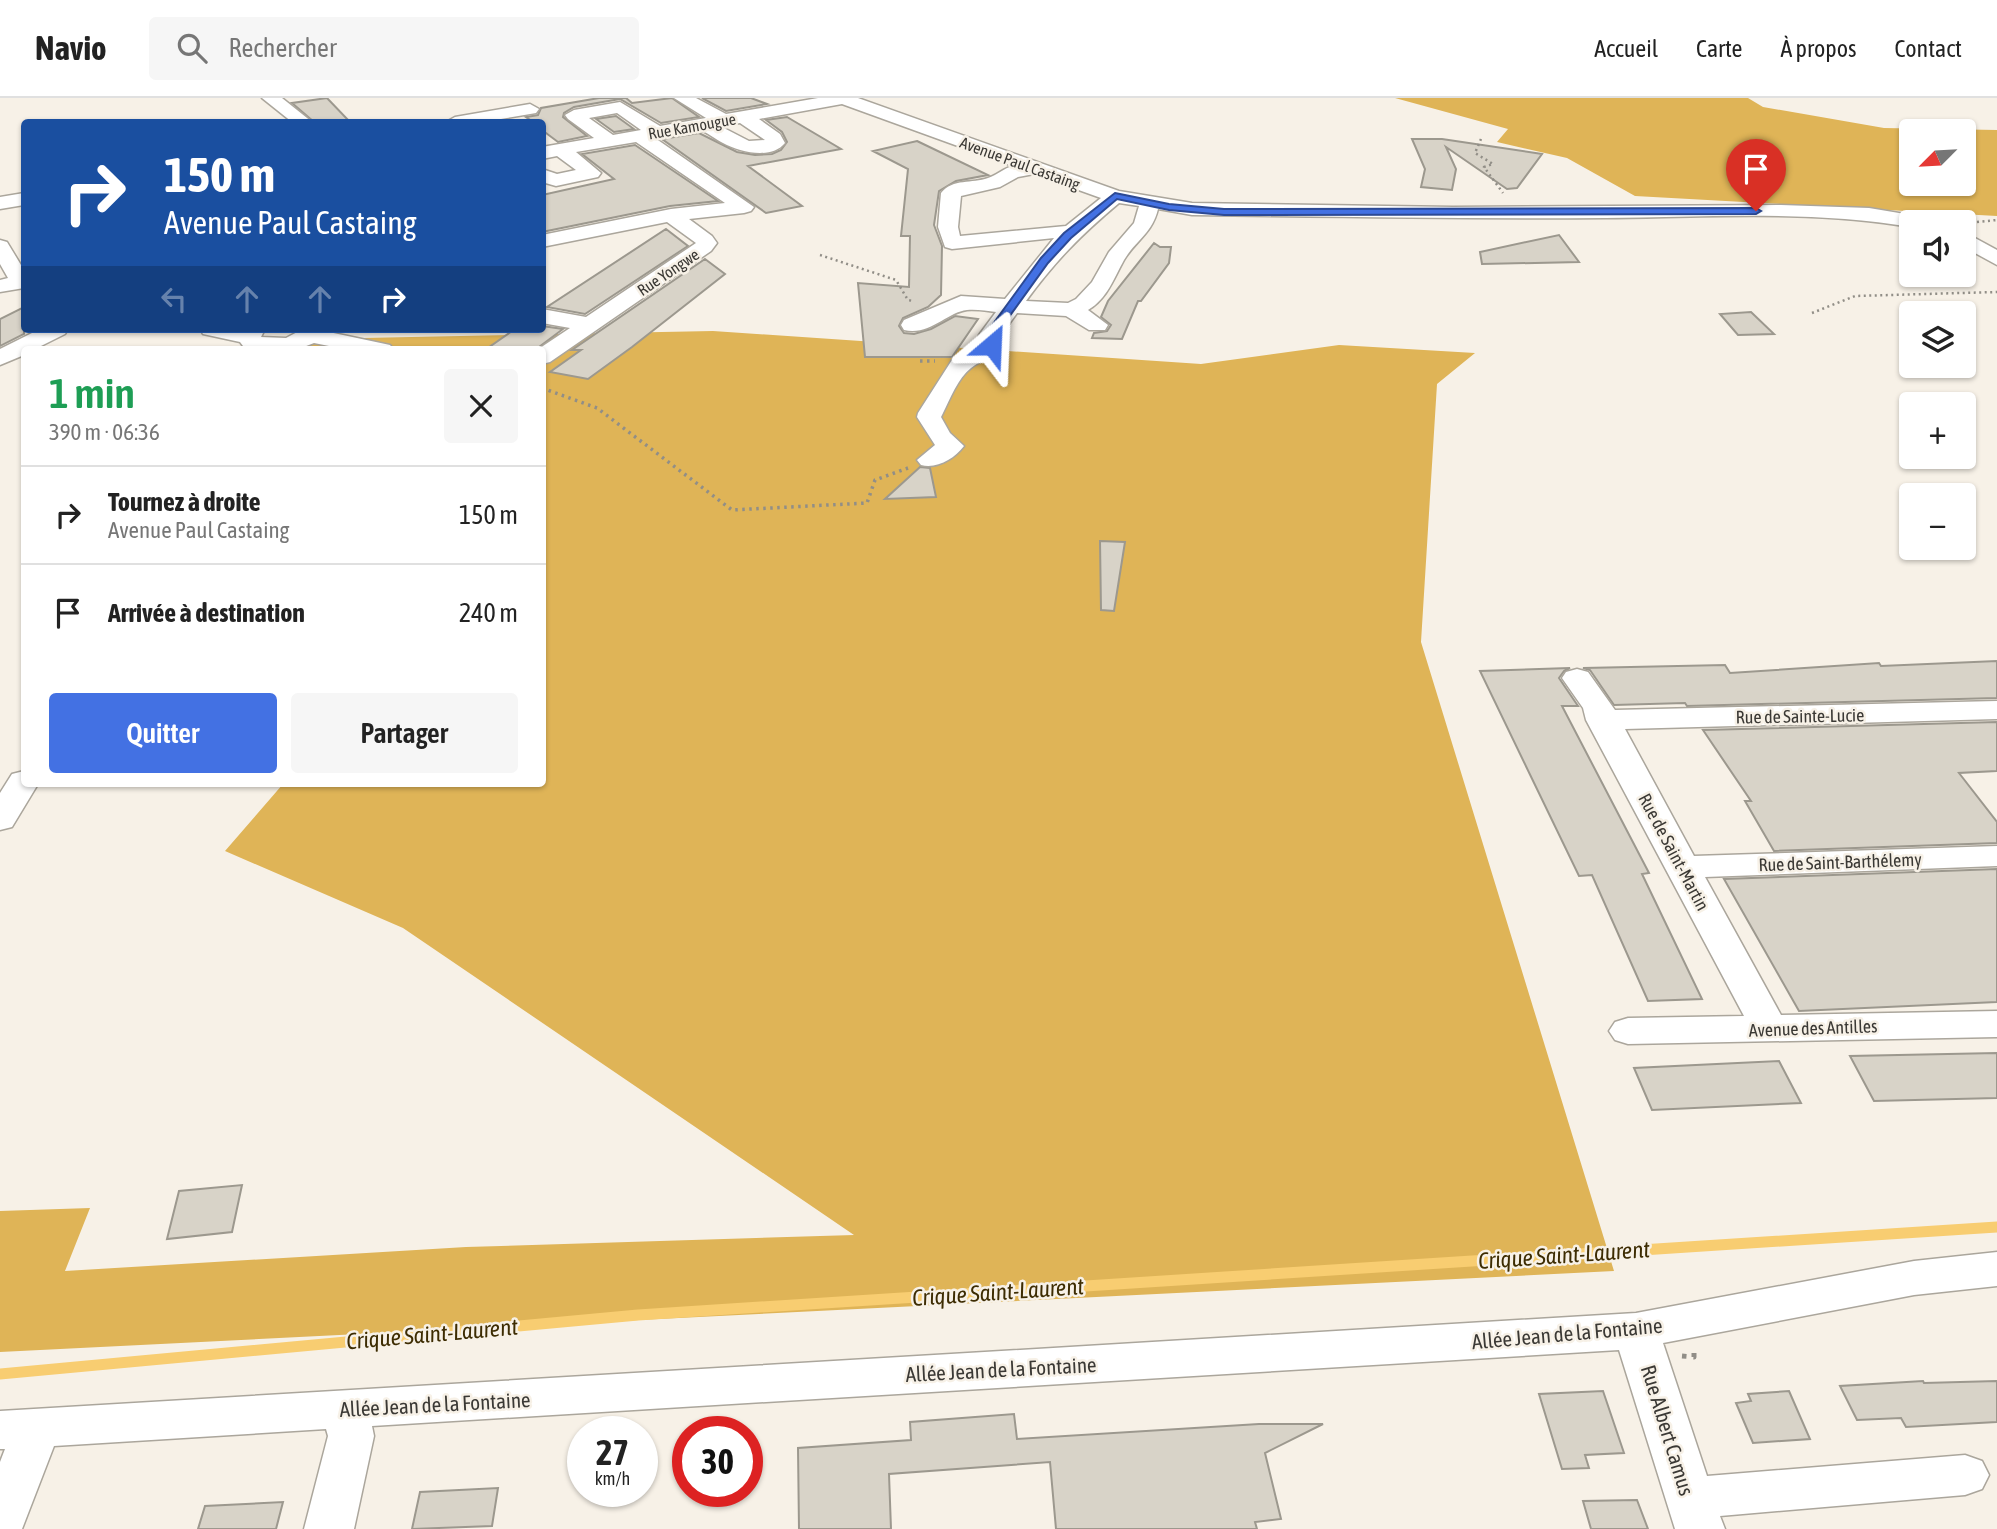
<!DOCTYPE html>
<html lang="fr">
<head>
<meta charset="utf-8">
<style>
  :root { --surface:#fff; --page:#f6f6f6; --text:#222; --muted:#767676; --line:#e0e0e0; --accent:#4371e3 }
  body { margin:0; font-family:"Asap Condensed",sans-serif; background:var(--page); color:var(--text); height:100vh; display:flex; flex-direction:column; font-size:26px; white-space:nowrap }
  * { box-sizing:border-box; margin:0 }
  p { font-size:23px; color:var(--muted) }
  .icon { flex:none; width:38px; height:38px; fill:none; stroke:currentColor; stroke-width:2; stroke-linecap:round; stroke-linejoin:round }
  .map { position:relative; flex:1; overflow:hidden }
  .details { position:absolute; left:21px; top:248px; width:525px; height:441px; display:flex; flex-direction:column; background:var(--surface); border-radius:7px; box-shadow:0 2px 5px #0004 }
  .details>* { flex:none }
  .guide { position:absolute; left:21px; top:21px; width:525px; height:214px; border-radius:7px; box-shadow:0 2px 5px #0004; background:#1a4fa0; color:#fff; overflow:hidden }
  .needle { width:46px; rotate:246deg }
  .buttons { position:absolute; left:1899px; top:21px; display:grid; gap:14px }
  .buttons a { display:grid; place-items:center; width:77px; height:77px; border-radius:7px; background:var(--surface); box-shadow:0 2px 5px #0004; font-size:35px }
  .speed { position:absolute; left:567px; top:1318px; display:flex; gap:14px; font-size:35px; font-weight:700; text-align:center }
  .speed>* { display:grid; place-content:center; width:91px; height:91px; border-radius:50%; background:var(--surface); box-shadow:0 2px 5px #0004; line-height:1 }
  .speed small { font-size:18px; font-weight:400 }
  .speed .limit { border:10px solid #d22; background:#fff; color:#111 }
  .pin { position:absolute; display:grid; place-items:center; width:60px; height:60px; color:#fff; margin:-72px -30px; border-radius:50% 50% 50% 0; rotate:-45deg; box-shadow:0 0 7px #0007 }
  .pin .icon { rotate:45deg }
  .me { position:absolute; width:77px; margin:-38px; rotate:26deg; stroke-linejoin:round; filter:drop-shadow(0 0 5px #0008) }
  .turn { display:flex; align-items:center; gap:24px; height:147px; padding:0 28px; font-size:32px }
  .turn .icon { width:91px; height:91px; stroke-width:2.5 }
  .turn b { display:block; font-size:49px; line-height:60px }
  .lanes { display:flex; align-items:center; height:66px; padding:0 28px; background:#0003; justify-content:center; gap:35px; direction:ltr }
  .lanes .off { opacity:.35 }
  .round { display:grid; place-items:center; flex:none; width:74px; height:74px; border-radius:7px; background:var(--page) }
  .head { display:flex; align-items:center; justify-content:space-between; height:119px; padding:0 28px }
  h1 { font-size:42px; font-weight:600; line-height:52px; color:#1e9e55 }
  .cta { display:flex; gap:14px; margin-top:auto; padding:14px 28px }
  .cta a { flex:1; height:80px; border-radius:7px; background:var(--accent); color:#fff; font-size:28px; font-weight:600; line-height:80px; text-align:center }
  .cta a+a { background:var(--page); color:var(--text) }
  ul { padding:0; list-style:none }
  li { display:flex; align-items:center; gap:21px; height:98px; padding:0 28px; border-top:2px solid var(--line) }
  li div { flex:1 }
  li b { display:block; font-size:26px }
  li em { font-style:normal }
  header { display:flex; align-items:center; gap:42px; box-sizing:border-box; height:98px; padding:0 35px; background:var(--surface); border-bottom:2px solid var(--line) }
  header strong { font-size:33px }
  nav { display:flex; gap:38px; margin-inline-start:auto; font-size:24px }
  .search { width:490px; height:63px; background:var(--page); display:flex; align-items:center; gap:18px; box-sizing:border-box; padding:0 24px; border-radius:7px; color:var(--muted); font-size:26px }
  .map>svg:first-child { display:block }
  .forest { fill:#dfb457; fill-rule:evenodd }
  .lines { fill:none; stroke-linecap:round; stroke-linejoin:round }
  .stream { stroke:#f8cd71; stroke-width:11 }
  .building { fill:#d8d3c8; stroke:#9c988e; stroke-width:2 }
  .minor-casing { stroke:#aba69c; stroke-width:3 }
  .path-far2 { stroke:#918e87; stroke-width:2.5; stroke-dasharray:2 3.5; stroke-linecap:butt }
  .path-far1 { stroke:#918e87; stroke-width:3.5; stroke-dasharray:2.5 4.5; stroke-linecap:butt }
  .path { stroke:#918e87; stroke-width:5; stroke-dasharray:4.5 7; stroke-linecap:butt }
  .minor { fill:#fff; fill-rule:evenodd }
  .route { fill:#4371e3; stroke:#2c4994; stroke-width:2 }
  .labels { text-anchor:middle; dominant-baseline:central; stroke-width:5; stroke-linejoin:round; paint-order:stroke }
  .far-street-label { font-size:16px; fill:#3b3935; stroke:#f7f1e7 }
  .street-label { font-size:18px; fill:#3b3935; stroke:#f7f1e7 }
  .near-street-label { font-size:21px; fill:#3b3935; stroke:#f7f1e7 }
  .near-water-label { font-size:23px; font-style:italic; fill:#3d2c02; stroke:#f7f1e7 }
</style>
</head>
<body>
<header>
<strong>Navio</strong>
<div class="search"><svg class="icon" aria-label="search" viewBox="0 0 24 24"><circle cx="10" cy="10" r="6"/><path d="M15 15l6 6"/></svg>Rechercher</div>
<nav><a>Accueil</a><a>Carte</a><a>À propos</a><a>Contact</a></nav>
</header>
<div class="map">
<svg width="1997" height="1431" viewBox="0 0 1997 1431">
  <rect width="100%" height="100%" fill="#f7f1e7"/>
  <path class="forest" d="M1395,0H1748L1763,9L1884,30L1997,32V118L1635,98L1567,60L1497,44L1508,31ZM1911,33H1964V86H1911Z
    M713,233L1201,266L1339,247L1475,255L1437,286L1421,544L1614,1173L0,1254V1113L90,1110L65,1173L466,1149L854,1137L403,830L225,753L283,686H542V252H303L313,241Z"/>
  <g class="lines">
    <path class="stream" d="M0,1276L638,1217L1997,1129"/>
  </g>
  <path class="building" d="M327,0L350,24H314L292,5Z
    M599,0H626L632,5L672,0L699,19L661,25L620,1L574,9L564,15L563,19L587,38L558,44L542,32V24H533L526,19L538,17L541,10Z
    M702,0H751L767,6L726,13Z
    M616,18L634,31L614,34L596,21Z
    M787,19L841,51L748,68L802,108L766,115L662,41L699,35L737,54L755,57L772,56L781,52L787,44L782,34L766,22Z
    M1412,41H1442L1542,56L1517,90L1507,91L1446,49L1456,71L1452,92L1421,89L1425,71Z
    M917,43L988,77L956,83L939,93L934,127L942,148L941,197L928,209L903,220L899,228L904,235L914,236L931,231L955,218L978,221L952,259H865L858,185L909,189L910,138H901L908,71L873,53Z
    M635,47L718,103L670,108L542,134V97L614,81L582,56Z
    M666,131L688,148L585,216L547,209Z
    M1559,137L1579,164L1482,166L1480,154Z
    M1154,145L1160,149H1171L1169,165L1141,203H1138L1122,241L1092,240L1094,235L1107,233L1111,227L1101,219L1108,203Z
    M705,161L725,176L632,249L588,281L550,274L581,252H572Z
    M24,209V236L0,248V221Z
    M1751,214L1774,236L1738,237L1720,216Z
    M542,228L563,231L535,252H485L515,231H542Z
    M920,369L930,370L936,399L885,401Z
    M1100,443L1125,444L1114,513L1101,512Z
    M1997,563V600L1687,608L1685,605L1614,607L1590,572L1583,570L1725,567L1730,575L1879,565L1881,568Z
    M1570,570L1564,573L1559,580L1578,608H1562L1649,775L1642,776L1702,901L1648,903L1592,777L1579,778L1480,573Z
    M1997,624V673L1959,675L1997,724V745L1774,753L1745,703H1751L1703,632Z
    M1997,771V904L1799,913L1724,781Z
    M1997,955V1000L1874,1003L1850,958Z
    M1779,963L1801,1005L1652,1012L1634,970Z
    M242,1087L232,1134L167,1141L179,1093Z
    M1923,1283L1924,1285L1997,1283V1324L1906,1329L1901,1320L1857,1322L1840,1288Z
    M1603,1293L1624,1355L1585,1357L1589,1370L1562,1371L1539,1296Z
    M1789,1293L1810,1341L1753,1345L1736,1305L1751,1303L1748,1296Z
    M1014,1316L1017,1341L1259,1326H1323L1265,1355L1281,1421L1255,1424L1257,1431H1056L1050,1364L889,1376L891,1431H799L798,1350L911,1342L910,1324Z
    M498,1390L492,1428L412,1431L420,1394Z
    M1637,1402L1648,1431H1591L1583,1403Z
    M283,1404L276,1431H198L205,1408Z"/>
  <g class="lines">
    <defs>
      <path id="minor" d="M262,0H282L312,24H292Z
        M674,0H696L726,16L818,0H858L1119,93L1192,105L1453,109L1781,107L1869,110L1917,118L1924,120L1927,124H1911V129C1811,112 1706,119 1605,120C1467,121 1330,119 1192,117L1158,111C1152,136 1136,142 1124,162C1114,180 1107,201 1088,212L1108,227L1105,232H1089L1066,218L1017,215L1001,237L1003,247C994,260 982,261 971,270C958,280 950,301 943,315L941,319L950,335L964,348C954,361 937,371 921,367L917,362L935,347L917,319L918,315L952,262L980,246L979,237L996,214C987,213 976,211 967,212C947,214 930,238 904,232L901,227L904,222L961,198L1005,201L1054,140L952,151L945,149L938,129L941,95C953,80 972,86 988,80C997,77 1004,70 1013,68L842,6L759,21L780,36L785,45C771,62 740,54 723,45C716,42 706,33 699,32C686,31 668,38 655,40L754,109L751,113L744,115L689,121L712,138L717,145L711,153L550,264L542,266V252H537L570,230L542,225V211L586,219L696,145L667,124L542,149V137L671,111L725,105L636,44L576,54L601,75L598,79L556,88L542,84V71L557,76L576,72L557,58L542,61V49L594,40L568,21L565,17L574,12L620,4L660,28L706,20ZM617,15L641,32L613,37L589,20ZM740,25L765,42L749,43L720,28ZM1034,76L1101,100L1066,128L960,138L958,129L961,98L1000,89L1018,79ZM1119,105L1139,108L1134,125L1109,154L1092,184L1076,201L1068,205L1026,203C1056,162 1081,137 1119,105Z
        M530,6L539,11L536,15L483,24H446L455,19Z
        M24,95V107L0,111V99Z
        M1964,134L1997,152V167L1964,149Z
        M0,142L7,144L24,172V190L0,194V182L8,180L0,166Z
        M40,231H68L65,236L33,252H24V257L0,267V251Z
        M200,231H265L261,239L286,240L303,231H325L324,233L390,247L394,252H349L314,245L296,252H258L243,248L240,244L203,236Z
        M1577,571L1588,574L1615,612L1997,603V621L1625,631L1694,758L1997,748V768L1705,779L1781,917L1997,913V939L1628,946L1615,942L1609,933L1615,924L1628,920L1744,918L1586,622L1583,610L1562,580L1566,574Z
        M24,673V686H38L12,729L0,732V695L12,676Z
        M1997,1154V1188L1914,1197L1663,1245L1707,1378L1965,1357L1982,1363L1989,1377L1982,1391L1965,1397L1720,1418L1725,1431H1675L1619,1252L372,1328L374,1338L354,1431H304L328,1338L326,1331L54,1348L22,1431H0V1364L5,1351H0V1313L1636,1215L1914,1163Z"/>
    </defs>
    <use href="#minor" class="minor-casing"/>
    <path class="path-far2" d="M1481,41L1475,55L1493,66L1484,69L1503,95
      M1977,124L1997,122
      M820,157L896,182L908,202L913,203
      M1812,215L1855,198L1997,194"/>
    <path class="path-far1" d="M920,263H935
      M542,290L597,310L732,412L867,405L875,382L908,370"/>
    <path class="path" d="M1682,1258L1694,1259V1252"/>
    <use href="#minor" class="minor"/>
  </g>
  <path class="route" d="M1115,95L1169,106L1224,111L1756,110L1761,113L1756,116L1224,117L1169,112L1117,101L1071,140L1048,165L996,237L995,249H988L985,237L1041,160L1064,135Z"/>
  <g class="labels">
    <g class="far-street-label">
      <text transform="translate(692 28) rotate(-10)">Rue Kamougue</text>
      <text transform="translate(1020 65) rotate(20)">Avenue Paul Castaing</text>
      <text transform="translate(668 174) rotate(-34)">Rue Yongwe</text>
    </g>
    <g class="street-label">
      <text transform="translate(1800 618) rotate(-1)">Rue de Sainte-Lucie</text>
      <text transform="translate(1674 754) rotate(62)">Rue de Saint-Martin</text>
      <text transform="translate(1840 764) rotate(-2)">Rue de Saint-Barthélemy</text>
      <text transform="translate(1813 930) rotate(-2)">Avenue des Antilles</text>
    </g>
    <g class="near-street-label">
      <text transform="translate(1567 1235) rotate(-5)">Allée Jean de la Fontaine</text>
      <text transform="translate(1001 1271) rotate(-3)">Allée Jean de la Fontaine</text>
      <text transform="translate(435 1306) rotate(-3)">Allée Jean de la Fontaine</text>
      <text transform="translate(1668 1332) rotate(73)">Rue Albert Camus</text>
    </g>
    <g class="near-water-label">
      <text transform="translate(1564 1157) rotate(-4)">Crique Saint-Laurent</text>
      <text transform="translate(998 1194) rotate(-4)">Crique Saint-Laurent</text>
      <text transform="translate(432 1236) rotate(-5)">Crique Saint-Laurent</text>
    </g>
  </g>
</svg>
<div class="buttons">
<a><svg class="needle" viewBox="-14 -14 28 28"><path d="M0-13l5 13h-10z" fill="#e53935"/><path d="M0 13l5-13h-10z" fill="#767676"/></svg></a>
<a><svg class="icon" aria-label="sound" viewBox="0 0 24 24"><path d="M4 9h4l5-4v14l-5-4H4zM17 9q2 3 0 6"/></svg></a>
<a><svg class="icon" aria-label="layers" viewBox="0 0 24 24"><path d="M12 4l9 5-9 5-9-5zM3 14l9 5 9-5"/></svg></a>
<a>+</a>
<a>−</a>
</div>
<div class="speed"><div>27<small>km/h</small></div><div class="limit">30</div></div>
<div class="pin" style="left:1756px;top:113px;background:#d93025"><svg class="icon" aria-label="arrive" viewBox="0 0 24 24"><path d="M6 21V4h12l-3 4 3 4H6"/></svg></div>
<svg class="me" style="left:992px;top:247px" viewBox="-20 -20 40 40"><path d="M0-17L14 15 0 8-14 15z" fill="#4371e3" stroke="#fff" stroke-width="4"/></svg>
<div class="guide">
<div class="turn"><svg class="icon" aria-label="right" viewBox="0 0 24 24"><path d="M7 20v-9h11M14 6l5 5-5 5"/></svg><div><b>150 m</b>Avenue Paul Castaing</div></div>
<div class="lanes"><svg class="icon off" aria-label="left" viewBox="0 0 24 24"><path d="M17 20v-9H6M10 6l-5 5 5 5"/></svg><svg class="icon off" aria-label="ahead" viewBox="0 0 24 24"><path d="M12 20V5M6 11l6-6 6 6"/></svg><svg class="icon off" aria-label="ahead" viewBox="0 0 24 24"><path d="M12 20V5M6 11l6-6 6 6"/></svg><svg class="icon" aria-label="right" viewBox="0 0 24 24"><path d="M7 20v-9h11M14 6l5 5-5 5"/></svg></div>
</div>
<section class="details">
<div class="head"><div><h1>1 min</h1><p>390 m · 06:36</p></div><a class="round"><svg class="icon" aria-label="close" viewBox="0 0 24 24"><path d="M6 6l12 12M18 6L6 18"/></svg></a></div>
<ul>
<li><svg class="icon" aria-label="right" viewBox="0 0 24 24"><path d="M7 20v-9h11M14 6l5 5-5 5"/></svg><div><b>Tournez à droite</b><p>Avenue Paul Castaing</p></div><em>150 m</em></li>
<li><svg class="icon" aria-label="arrive" viewBox="0 0 24 24"><path d="M6 21V4h12l-3 4 3 4H6"/></svg><div><b>Arrivée à destination</b></div><em>240 m</em></li>
</ul>
<div class="cta"><a>Quitter</a><a>Partager</a></div>
</section>
</div>
</body>
</html>
